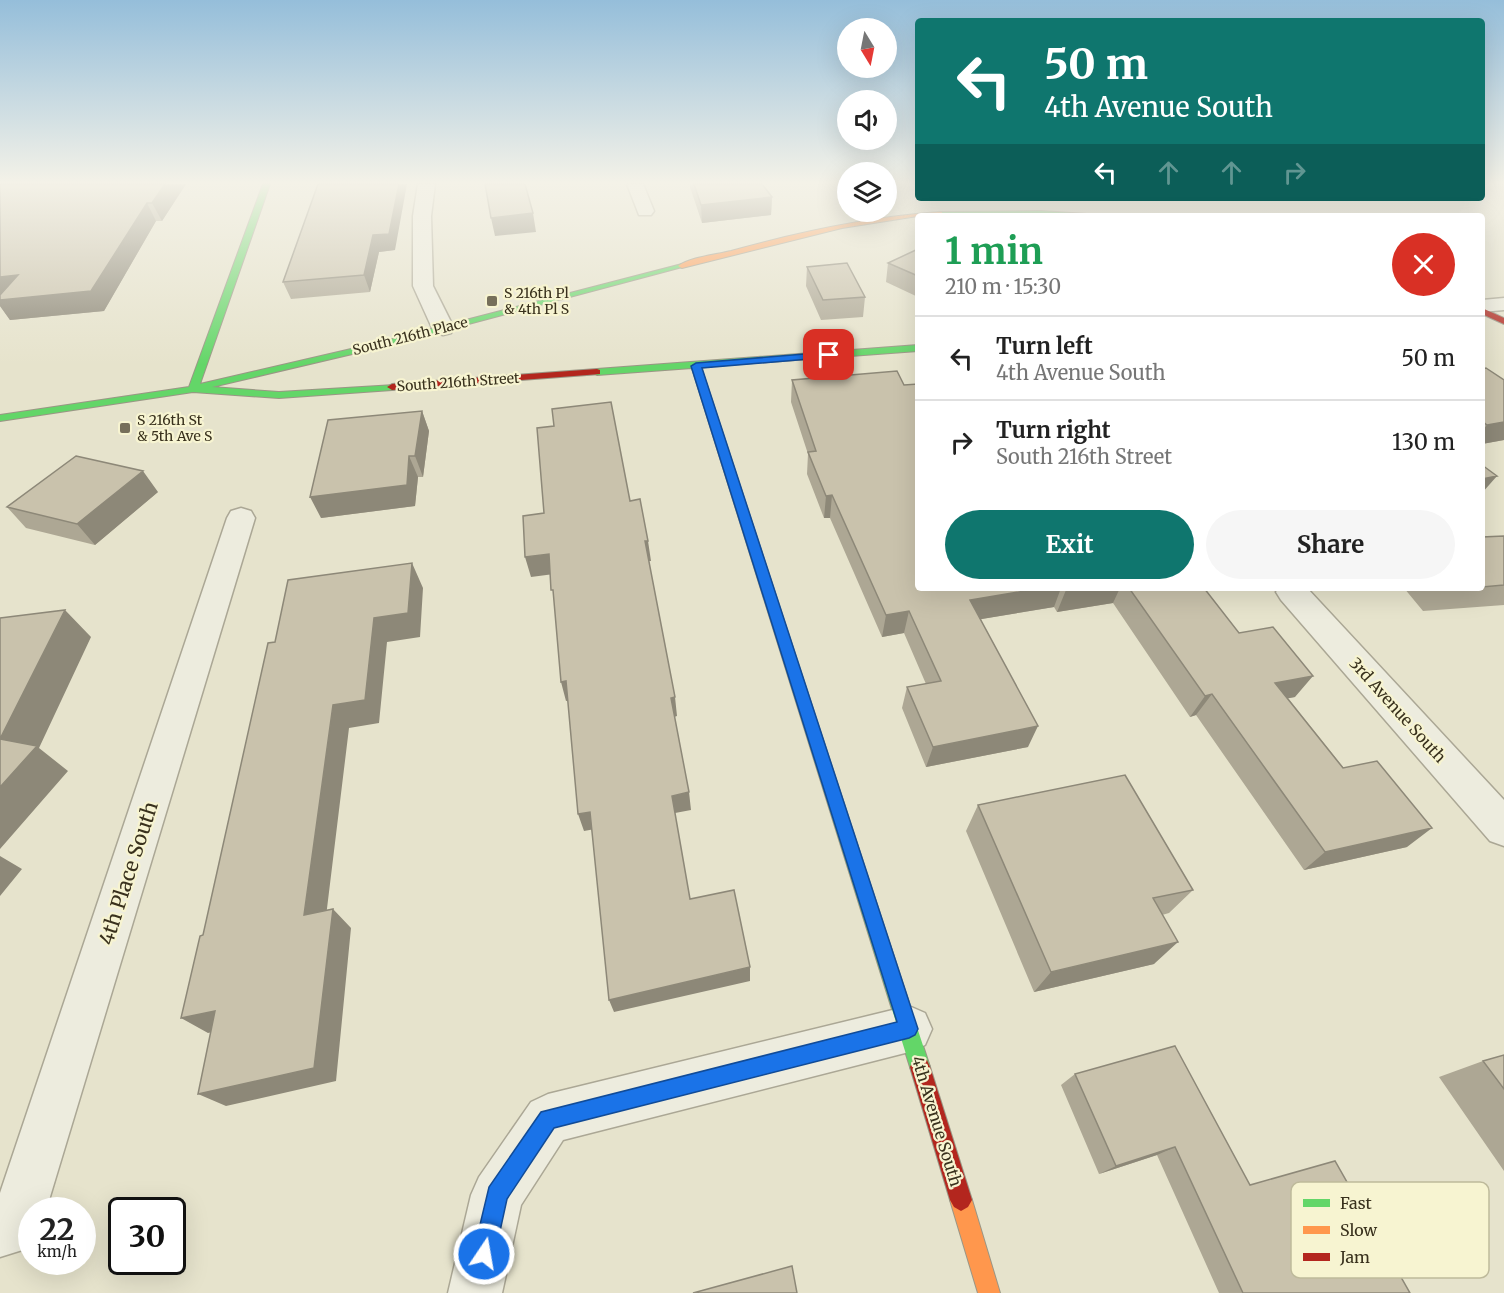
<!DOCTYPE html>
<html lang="en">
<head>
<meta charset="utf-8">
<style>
  :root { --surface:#fff; --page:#f6f6f6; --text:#222; --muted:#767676; --line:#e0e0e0; --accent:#0f766e }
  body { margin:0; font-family:Merriweather,serif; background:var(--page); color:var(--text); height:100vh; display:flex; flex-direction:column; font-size:22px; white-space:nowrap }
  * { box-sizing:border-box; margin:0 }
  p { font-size:20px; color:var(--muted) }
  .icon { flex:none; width:33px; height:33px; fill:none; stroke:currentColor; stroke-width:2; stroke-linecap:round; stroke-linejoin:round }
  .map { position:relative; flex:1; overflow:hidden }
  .details { position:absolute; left:915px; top:213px; width:570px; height:378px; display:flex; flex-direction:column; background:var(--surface); border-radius:6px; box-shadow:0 6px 24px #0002 }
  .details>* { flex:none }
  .top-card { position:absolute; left:915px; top:18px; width:570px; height:183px; border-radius:6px; box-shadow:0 6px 24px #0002; background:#0f766e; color:#fff; overflow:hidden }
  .needle { width:39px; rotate:170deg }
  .controls { position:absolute; left:837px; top:18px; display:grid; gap:12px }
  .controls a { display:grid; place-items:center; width:60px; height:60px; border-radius:50%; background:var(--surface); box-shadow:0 6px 24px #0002; font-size:30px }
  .speed { position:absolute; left:18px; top:1197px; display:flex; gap:12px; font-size:30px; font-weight:700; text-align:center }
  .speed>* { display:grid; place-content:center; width:78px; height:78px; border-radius:50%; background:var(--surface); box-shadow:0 6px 24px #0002; line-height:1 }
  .speed small { font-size:15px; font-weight:400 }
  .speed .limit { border:3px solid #111; border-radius:9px; background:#fff; color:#111 }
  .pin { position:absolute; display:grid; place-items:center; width:51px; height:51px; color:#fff; margin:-26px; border-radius:12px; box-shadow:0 3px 9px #0006 }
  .me { position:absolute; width:66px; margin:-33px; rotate:12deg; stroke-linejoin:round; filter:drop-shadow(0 0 4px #0008) }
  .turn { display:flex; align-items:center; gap:21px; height:126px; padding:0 30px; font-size:27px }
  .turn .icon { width:78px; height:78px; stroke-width:2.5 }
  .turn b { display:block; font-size:42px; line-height:51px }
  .lanes { display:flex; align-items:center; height:57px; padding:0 30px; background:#0003; justify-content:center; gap:30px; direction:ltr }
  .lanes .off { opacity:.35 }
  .round { display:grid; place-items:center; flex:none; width:63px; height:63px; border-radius:32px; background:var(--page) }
  .head { display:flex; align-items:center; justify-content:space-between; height:102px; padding:0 30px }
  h1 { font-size:36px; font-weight:700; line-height:45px; color:#1e9e55 }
  .action { display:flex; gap:12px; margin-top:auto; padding:12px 30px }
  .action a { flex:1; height:69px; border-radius:36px; background:var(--accent); color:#fff; font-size:24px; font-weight:700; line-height:69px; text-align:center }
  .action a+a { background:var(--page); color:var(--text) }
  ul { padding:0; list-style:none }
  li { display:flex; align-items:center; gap:18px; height:84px; padding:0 30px; border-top:2px solid var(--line) }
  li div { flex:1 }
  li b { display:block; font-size:22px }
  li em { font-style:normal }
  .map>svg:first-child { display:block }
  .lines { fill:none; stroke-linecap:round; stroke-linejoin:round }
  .street-casing { stroke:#aba795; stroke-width:3 }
  .fast-casing { stroke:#9a9685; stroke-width:2 }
  .slow-casing { stroke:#9a9685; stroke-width:2 }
  .jam-casing { stroke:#9a9685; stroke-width:2 }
  .street { fill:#edecde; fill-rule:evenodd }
  .fast { fill:#63d668; fill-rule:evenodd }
  .slow { fill:#ff974d; fill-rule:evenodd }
  .jam { fill:#b3261e; fill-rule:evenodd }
  .wall { fill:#ada794 }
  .shaded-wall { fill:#8d8878 }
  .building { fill:#c9c2ac; stroke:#8d8878; stroke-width:1.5 }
  .route { fill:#1a73e8; stroke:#114b97; stroke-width:1.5 }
  .poi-dot { fill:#766f5a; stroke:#f7f4d1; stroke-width:2 }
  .labels { text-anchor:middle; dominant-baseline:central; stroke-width:4.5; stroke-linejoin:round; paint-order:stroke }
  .far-poi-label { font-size:14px; fill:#39311d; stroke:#f7f4d1; text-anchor:start }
  .far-street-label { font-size:14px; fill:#39311d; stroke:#f7f4d1 }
  .street-label { font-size:16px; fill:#39311d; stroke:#f7f4d1 }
  .near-street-label { font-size:20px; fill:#39311d; stroke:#f7f4d1 }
  .key { fill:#f7f4d1; stroke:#beba9b; stroke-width:1.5 }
  .key-label { font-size:16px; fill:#39311d }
</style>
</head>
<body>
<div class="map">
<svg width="1504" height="1293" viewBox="0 0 1504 1293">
  <rect width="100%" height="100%" fill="#e6e3cc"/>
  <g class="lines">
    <defs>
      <path id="street" d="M418,184H435L431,216L433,286L454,328L451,333L443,335L435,333L432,328L413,286V216Z
        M627,184H643L654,211L651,215H639Z
        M1504,298V310L1482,312V300Z
        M241,508L251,511L255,518L46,1210H32V1247L0,1257V1193L227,518L231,511Z
        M1279,588H1307L1504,800V846L1490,841L1281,600L1276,592Z
        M909,1006L925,1013L932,1029L925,1045L909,1052L563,1140L521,1205L502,1293H448L471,1195L479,1177L531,1102L548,1094Z"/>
      <path id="fast" d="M263,184H270L200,384L377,343L682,264L686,266L382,347L212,387L279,392L395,385V389L392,390L279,398L193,392L0,421V415L189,387Z
        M1041,211L1087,214L1091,216H938L935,214L939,212Z
        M918,345V351L701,367L930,1067L927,1074L920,1077L913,1074L910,1067L692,368L597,375L592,372L597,369Z"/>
      <path id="slow" d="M939,212H942V216H918L842,228L682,268L678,266C691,257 715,255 731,251C799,232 868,217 939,212Z
        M961,1189L968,1193L972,1200L1000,1293H978L950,1200L954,1193Z"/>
      <path id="jam" d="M1482,308L1504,318V324L1482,314Z
        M597,369L600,370V374L392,390L387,387L392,384Z
        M920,1057L927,1060L930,1067L972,1200L968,1207L961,1211L954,1207L950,1200L910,1067L913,1060Z"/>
    </defs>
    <use href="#street" class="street-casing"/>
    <use href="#fast" class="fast-casing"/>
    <use href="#slow" class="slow-casing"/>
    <use href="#jam" class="jam-casing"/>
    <use href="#street" class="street"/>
    <use href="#fast" class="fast"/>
    <use href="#slow" class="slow"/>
    <use href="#jam" class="jam"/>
  </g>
  <path class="wall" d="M0,184H186L162,221H156L104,311L10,320L0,306Z
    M318,184L395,250L379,252L370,292L291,299L283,282Z
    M690,184L772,197L771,215L702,223L690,187Z
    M918,249V297L886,282L888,263Z
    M807,267L865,297L863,317L821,320L806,286Z
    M1482,369L1504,380V440L1482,444Z
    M792,380L918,588H1204L1239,633L1295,697L1288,698L1407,847L1304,870L1196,715L1190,717L1113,603L1057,612L1054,607L981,619L1028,747L926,767L902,708L907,687L926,684L904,633L882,637L830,518H824L807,474L808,454L791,402Z
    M422,411L429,431L423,477H418L415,506L321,518Z
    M158,492L95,545L26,528L7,507Z
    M1504,536V605L1423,611L1404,588H1482V537Z
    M978,805L1193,890L1169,913L1162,915L1154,964L1034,992L966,831Z
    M1504,1055V1171L1439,1077L1483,1061Z
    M1075,1074L1250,1185L1410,1293H1219L1157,1155L1099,1174L1061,1085Z"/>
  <path class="shaded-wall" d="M165,184H186L162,221L152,203Z
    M399,184H407L395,250L379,252L370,292L364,275L373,235Z
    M772,197L771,215L702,223L701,205Z
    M147,203L156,221L104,311L10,320L0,306V300Z
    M533,213L536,232L495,236L491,218Z
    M18,275L0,298V277Z
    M422,411L429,431L423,477L415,456Z
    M1504,422V440L1482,444V431L1487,425Z
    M409,456L418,477L415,506L321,518L310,497Z
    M143,471L158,492L95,545L77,524Z
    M1497,476L1482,493V479Z
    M832,495L830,518H824L826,496Z
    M645,541H648L651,561H647Z
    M549,554L554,574L531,577L525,557Z
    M412,563L423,588L420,637L387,642L379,723L349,728L324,933L304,915L333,705L374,618Z
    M1043,588H1061L1054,607L964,622L970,600Z
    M1080,588H1120L1113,603L1057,612L1066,590Z
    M65,610L91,637L39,748L68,771L0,849V739Z
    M909,611L904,633L882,637L886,615Z
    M1313,676L1295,697L1258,704L1275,683Z
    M566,681L572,700L566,701L561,682Z
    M1212,694L1196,715L1190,717L1205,696Z
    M675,697L677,716L674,717L671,698Z
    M1038,726L1028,747L926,767L933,747Z
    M689,792L691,810L675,813L672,796Z
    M590,812L595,829L584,831L578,814Z
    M1432,828L1407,847L1304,870L1325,852Z
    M0,856L22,869L0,896Z
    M333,909L351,928L336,1081L226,1106L198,1094Z
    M1178,942L1154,964L1034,992L1051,972Z
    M750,967V981L614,1012L609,1000Z
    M215,1011L240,1026L208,1033L181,1018Z
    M1175,1147L1157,1155L1099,1174L1116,1166Z"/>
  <path class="building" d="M0,184H165L152,203H147L91,291L0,300V295L18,275L0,277Z
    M318,184H399L389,234L373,235L364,275L283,282Z
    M485,184H525L533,213L491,218Z
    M694,184H762L772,197L701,205Z
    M918,249V276L888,263Z
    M847,263L865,297L823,300L807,267Z
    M1486,368L1504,380V422L1487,425L1482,421V369Z
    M897,371L904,385L918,384V588H1043L970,600L1038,726L933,747L907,687L941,681L909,611L886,615L832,495L826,496L808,452L816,451L792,380Z
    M611,402L630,501L640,499L648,541H645L675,697L671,698L689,792L672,796L690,899L734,890L750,967L609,1000L590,812L578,814L566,681L561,682L553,590H551L549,554L525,557L523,516L544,513L537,428L554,426L552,409Z
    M422,411L415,456H409L407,485L310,497L328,420Z
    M76,456L143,471L77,524L7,507Z
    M1482,465L1497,476L1482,479Z
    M1504,536V585L1482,587V537Z
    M412,563L408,613L374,618L365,700L333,705L304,915L333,909L314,1068L198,1094L215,1011L181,1018L200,936L203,935L268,643L275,642L288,580Z
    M1065,588H1080L1066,590Z
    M1129,588H1204L1239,633L1273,627L1313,676L1275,683L1343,768L1377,761L1432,828L1325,852L1212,694L1205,696Z
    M1441,588H1468L1442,590Z
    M65,610L0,739V618Z
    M0,739L37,746L0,787Z
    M1125,775L1193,890L1153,898L1178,942L1051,972L978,805Z
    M1175,1046L1250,1185L1335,1161L1410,1293H1243L1175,1147L1116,1166L1075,1074Z
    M1504,1055V1089L1483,1061Z
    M792,1266L797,1293H693Z"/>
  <linearGradient id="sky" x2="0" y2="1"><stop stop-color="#95beda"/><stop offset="0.5" stop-color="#f4f2e8"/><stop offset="1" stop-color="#f4f2e8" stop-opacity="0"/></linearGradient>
  <rect width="1504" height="365" fill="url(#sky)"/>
  <path class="route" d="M829,352L834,355L833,357L702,368L918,1029L915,1035L909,1038L554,1128L507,1199L495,1254L492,1262L484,1265L476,1262L473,1254L489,1187L541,1112L897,1022L691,366L696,363Z"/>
  <g class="poi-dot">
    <rect x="486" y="295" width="12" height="12" rx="3"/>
    <rect x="119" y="422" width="12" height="12" rx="3"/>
  </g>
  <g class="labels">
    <g class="far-poi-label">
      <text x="504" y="293">S 216th Pl<tspan x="504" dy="16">&amp; 4th Pl S</tspan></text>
      <text x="137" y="420">S 216th St<tspan x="137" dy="16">&amp; 5th Ave S</tspan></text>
    </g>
    <g class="far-street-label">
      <text transform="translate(410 336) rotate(-14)">South 216th Place</text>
      <text transform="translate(458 382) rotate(-4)">South 216th Street</text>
    </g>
    <g class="street-label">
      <text transform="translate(1398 710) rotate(48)">3rd Avenue South</text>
      <text transform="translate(937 1121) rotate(73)">4th Avenue South</text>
    </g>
    <g class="near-street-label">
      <text transform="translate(128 873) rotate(-72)">4th Place South</text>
    </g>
  </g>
  <rect x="1291" y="1182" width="198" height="96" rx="9" class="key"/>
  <rect x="1303" y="1199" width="27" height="8" fill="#63d668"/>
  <rect x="1303" y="1226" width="27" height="8" fill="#ff974d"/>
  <rect x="1303" y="1253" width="27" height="8" fill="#b3261e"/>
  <g class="key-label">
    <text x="1340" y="1209">Fast</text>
    <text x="1340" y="1236">Slow</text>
    <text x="1340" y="1263">Jam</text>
  </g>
</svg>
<div class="controls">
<a><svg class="needle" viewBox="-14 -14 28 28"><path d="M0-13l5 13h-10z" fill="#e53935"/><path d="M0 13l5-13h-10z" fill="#767676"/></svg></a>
<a><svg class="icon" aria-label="sound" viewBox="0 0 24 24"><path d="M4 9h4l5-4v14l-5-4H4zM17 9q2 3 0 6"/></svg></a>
<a><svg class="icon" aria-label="layers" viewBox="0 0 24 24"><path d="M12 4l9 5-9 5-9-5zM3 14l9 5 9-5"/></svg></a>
</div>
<div class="speed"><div>22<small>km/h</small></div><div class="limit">30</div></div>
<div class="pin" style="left:829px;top:355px;background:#d93025"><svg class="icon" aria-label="arrive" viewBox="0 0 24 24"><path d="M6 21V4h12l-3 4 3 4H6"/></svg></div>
<svg class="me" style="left:484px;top:1254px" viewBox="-20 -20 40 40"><circle r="17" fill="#1a73e8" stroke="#fff" stroke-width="3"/><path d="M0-11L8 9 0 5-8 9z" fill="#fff"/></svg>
<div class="top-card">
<div class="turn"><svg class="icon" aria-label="left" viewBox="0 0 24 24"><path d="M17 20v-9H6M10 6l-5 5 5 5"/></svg><div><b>50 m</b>4th Avenue South</div></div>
<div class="lanes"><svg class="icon" aria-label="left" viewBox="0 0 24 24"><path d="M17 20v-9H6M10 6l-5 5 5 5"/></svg><svg class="icon off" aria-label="ahead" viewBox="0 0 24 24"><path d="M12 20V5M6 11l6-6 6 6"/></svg><svg class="icon off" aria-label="ahead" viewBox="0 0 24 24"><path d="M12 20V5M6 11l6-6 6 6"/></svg><svg class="icon off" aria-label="right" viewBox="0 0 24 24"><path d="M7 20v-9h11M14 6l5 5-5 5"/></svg></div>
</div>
<section class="details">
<div class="head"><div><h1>1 min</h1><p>210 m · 15:30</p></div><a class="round" style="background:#d93025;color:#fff"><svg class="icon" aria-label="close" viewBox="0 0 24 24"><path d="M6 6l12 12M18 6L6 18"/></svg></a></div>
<ul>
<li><svg class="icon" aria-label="left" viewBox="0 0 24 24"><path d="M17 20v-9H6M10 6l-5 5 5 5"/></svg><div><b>Turn left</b><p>4th Avenue South</p></div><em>50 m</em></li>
<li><svg class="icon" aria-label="right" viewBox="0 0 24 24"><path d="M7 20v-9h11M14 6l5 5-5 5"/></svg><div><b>Turn right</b><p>South 216th Street</p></div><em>130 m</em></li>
</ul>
<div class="action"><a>Exit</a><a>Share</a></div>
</section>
</div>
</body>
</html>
